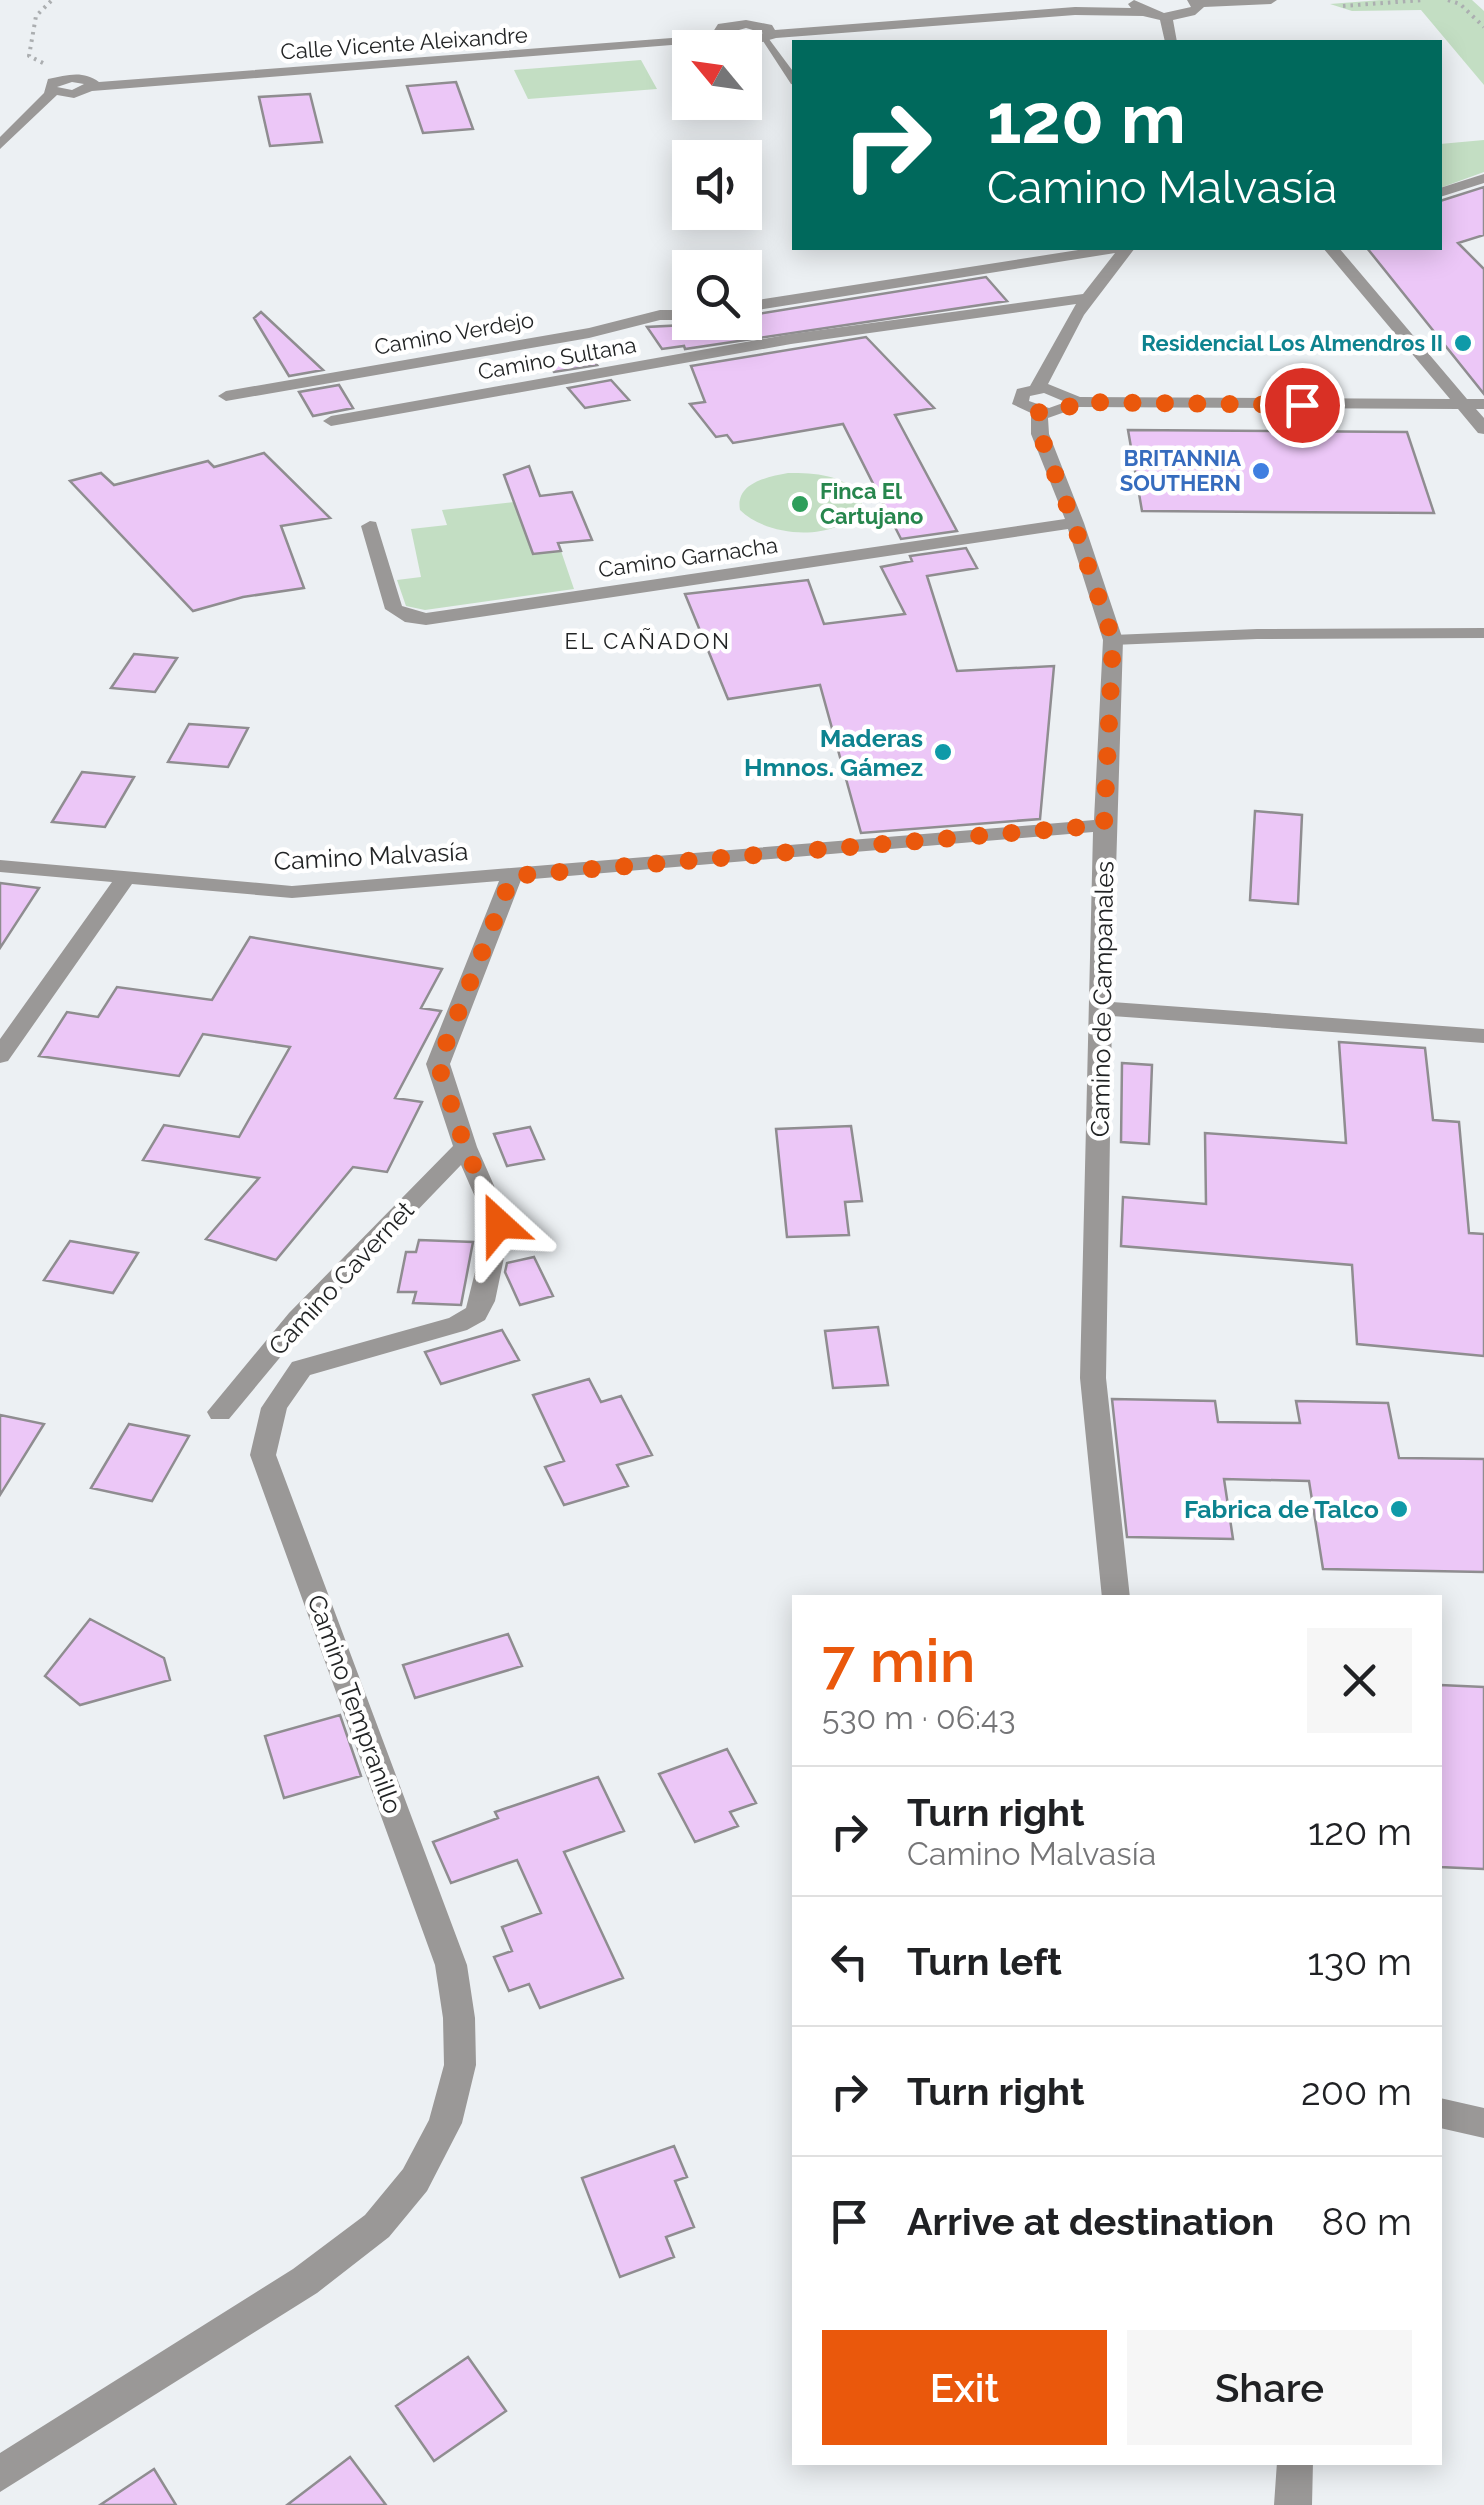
<!DOCTYPE html>
<html lang="en">
<head>
<meta charset="utf-8">
<style>
  :root { --surface:#fff; --page:#f6f6f6; --text:#202124; --muted:#757577; --line:#e0e0e0; --accent:#ea580c }
  body { margin:0; font-family:Raleway,sans-serif; background:var(--page); color:var(--text); height:100vh; display:flex; flex-direction:column; font-size:38px; white-space:nowrap }
  * { box-sizing:border-box; margin:0 }
  p { font-size:32px; color:var(--muted) }
  .icon { flex:none; width:55px; height:55px; fill:none; stroke:currentColor; stroke-width:2; stroke-linecap:round; stroke-linejoin:round }
  .map { position:relative; flex:1; overflow:hidden }
  .sheet { position:absolute; left:792px; top:1595px; width:650px; height:870px; display:flex; flex-direction:column; background:var(--surface); border-radius:0px; box-shadow:0 5px 25px #0003 }
  .sheet>* { flex:none }
  .guide { position:absolute; left:792px; top:40px; width:650px; height:210px; border-radius:0px; box-shadow:0 5px 25px #0003; background:#00695c; color:#fff; overflow:hidden }
  .needle { width:65px; rotate:299deg }
  .buttons { position:absolute; left:672px; top:30px; display:grid; gap:20px }
  .buttons a { display:grid; place-items:center; width:90px; height:90px; border-radius:0px; background:var(--surface); box-shadow:0 5px 25px #0003; font-size:50px }
  .pin { position:absolute; display:grid; place-items:center; width:85px; height:85px; color:#fff; margin:-42px; border:5px solid #fff; border-radius:50%; box-shadow:0 2px 10px #0007 }
  .me { position:absolute; width:110px; margin:-55px; rotate:336deg; stroke-linejoin:round; filter:drop-shadow(0 0 8px #0008) }
  .turn { display:flex; align-items:center; gap:35px; height:210px; padding:0 30px; font-size:45px }
  .turn .icon { width:130px; height:130px; stroke-width:2.5 }
  .turn b { display:block; font-size:70px; line-height:85px }
  .round { display:grid; place-items:center; flex:none; width:105px; height:105px; border-radius:0px; background:var(--page) }
  .head { display:flex; align-items:center; justify-content:space-between; height:170px; padding:0 30px }
  h1 { font-size:60px; font-weight:600; line-height:75px; color:var(--accent) }
  .button { display:flex; gap:20px; margin-top:auto; padding:20px 30px }
  .button a { flex:1; height:115px; border-radius:0px; background:var(--accent); color:#fff; font-size:40px; font-weight:600; line-height:115px; text-align:center }
  .button a+a { background:var(--page); color:var(--text) }
  ul { padding:0; list-style:none }
  li { display:flex; align-items:center; gap:30px; height:130px; padding:0 30px; border-top:2px solid var(--line) }
  li div { flex:1 }
  li b { display:block; font-size:38px }
  li em { font-style:normal }
  .map>svg:first-child { display:block }
  .green { fill:#c3dec3 }
  .building { fill:#ecc7f7; stroke:#8f8d90; stroke-width:2.5 }
  .lines { fill:none; stroke-linecap:round; stroke-linejoin:round }
  .path { stroke:#abaeb0; stroke-width:4; stroke-dasharray:2.5 5; stroke-linecap:butt }
  .service { fill:#9a9897; fill-rule:evenodd }
  .pedestrian { fill:#9a9897; fill-rule:evenodd }
  .minor { fill:#9a9897; fill-rule:evenodd }
  .route { stroke:#ea580c; stroke-width:18; stroke-dasharray:0 32.4 }
  .culture-dot { fill:#0f9aa8; stroke:#fff; stroke-width:4 }
  .shop-dot { fill:#3f7fe0; stroke:#fff; stroke-width:4 }
  .leisure-dot { fill:#2e9e5b; stroke:#fff; stroke-width:4 }
  .labels { text-anchor:middle; dominant-baseline:central; stroke-width:9; stroke-linejoin:round; paint-order:stroke }
  .far-street-label { font-size:22px; fill:#222425; stroke:#fff }
  .far-culture-label { font-size:22px; font-weight:bold; fill:#0d838f; stroke:#fff; text-anchor:end }
  .far-shop-label { font-size:22px; font-weight:bold; fill:#366cbe; stroke:#fff; text-anchor:end }
  .far-leisure-label { font-size:22px; font-weight:bold; fill:#27864d; stroke:#fff; text-anchor:start }
  .far-neighbourhood-label { font-size:22px; letter-spacing:2.5px; fill:#222425; stroke:#fff }
  .culture-label { font-size:25px; font-weight:bold; fill:#0d838f; stroke:#fff; text-anchor:end }
  .street-label { font-size:25px; fill:#222425; stroke:#fff }
</style>
</head>
<body>
<div class="map">
<svg width="1484" height="2505" viewBox="0 0 1484 2505">
  <rect width="100%" height="100%" fill="#ecf0f3"/>
  <path class="green" d="M1381,0H1472L1484,11V85L1421,10L1352,11L1330,4Z
    M641,60L657,89L528,99L514,70Z
    M1484,140V172L1440,188V144Z
    M788,473C815,473 844,474 862,498V507C838,543 768,538 740,510C735,483 767,477 788,473Z
    M514,502L533,554L561,551L574,589L425,610L406,606L397,580L421,577L411,529L447,525L442,510Z"/>
  <path class="building" d="M456,82L473,129L423,133L407,86Z
    M310,94L322,142L270,146L259,97Z
    M1484,187V235L1458,243L1484,269V394L1367,248H1440V201Z
    M986,277L1007,301L685,349L684,346L662,349L647,327L745,322V316Z
    M261,312L323,370L289,376L254,318Z
    M866,337L934,408L895,415L957,531L901,539L843,424L733,443L727,435L716,437L690,404L705,402L691,366Z
    M587,353L597,365L554,372L544,360Z
    M611,380L629,400L585,408L568,388Z
    M339,385L353,408L313,416L299,392Z
    M1128,430L1407,432L1434,513L1142,511Z
    M264,453L330,518L281,526L304,588L243,597L193,611L70,481L101,473L114,485L208,461L214,467Z
    M529,466L540,496L572,492L592,540L558,543L561,551L533,554L504,475Z
    M966,548L977,568L927,576L957,671L1054,666L1040,819L861,833L820,685L728,699L685,594L808,580L824,624L905,614L881,567L912,561L910,556Z
    M134,654L177,658L155,692L111,688Z
    M189,724L248,728L228,767L168,762Z
    M82,772L134,777L105,827L52,822Z
    M1255,811L1302,815L1298,904L1250,900Z
    M0,883L39,888L0,948Z
    M250,937L442,969L421,1008L441,1011L395,1098L422,1102L387,1172L353,1167L276,1260L206,1239L259,1178L143,1160L164,1125L239,1137L290,1047L203,1034L179,1076L39,1056L67,1012L98,1017L117,987L212,1000Z
    M1339,1042L1425,1048L1433,1120L1459,1122L1469,1233L1484,1234V1356L1357,1344L1352,1265L1121,1246L1123,1197L1206,1204L1205,1133L1346,1143Z
    M1122,1063L1152,1065L1149,1144L1121,1142Z
    M851,1126L862,1201L845,1202L849,1235L787,1237L776,1129Z
    M530,1127L544,1159L507,1166L494,1134Z
    M419,1240L473,1242L461,1305L413,1303L416,1292H398L406,1252H416Z
    M70,1241L138,1253L113,1293L44,1280Z
    M534,1257L553,1296L520,1305L505,1272L507,1263Z
    M878,1327L888,1385L833,1388L825,1331Z
    M502,1330L519,1360L441,1384L425,1352Z
    M589,1379L601,1402L621,1396L652,1455L617,1465L628,1486L564,1505L545,1467L564,1461L533,1395Z
    M1112,1399L1215,1401L1218,1422L1300,1423L1296,1401L1388,1403L1399,1458L1484,1459V1572L1323,1569L1309,1481L1224,1479L1233,1539L1127,1537Z
    M0,1415L44,1424L0,1495Z
    M129,1424L189,1436L152,1501L91,1488Z
    M90,1619L164,1658L170,1680L80,1705L45,1676Z
    M508,1634L522,1666L415,1698L403,1665Z
    M1440,1685L1484,1687V1869L1440,1867Z
    M340,1715L361,1776L284,1798L265,1736Z
    M727,1749L756,1803L730,1812L738,1826L695,1842L659,1774Z
    M598,1777L624,1831L564,1852L623,1978L540,2008L529,1984L509,1991L494,1957L512,1951L502,1927L541,1913L517,1860L451,1883L433,1842L498,1818L495,1812Z
    M674,2146L687,2177L675,2181L694,2227L666,2237L674,2257L620,2277L582,2178Z
    M468,2357L506,2411L434,2461L396,2406Z
    M350,2457L386,2505H287Z
    M154,2469L176,2505H100Z"/>
  <g class="lines">
    <path class="path" d="M1448,0L1460,4L1484,27
      M1343,6L1423,0
      M43,63L29,56L36,16L52,0"/>
    <path class="service" d="M766,35L795,74V85L791,84L761,38Z
      M1484,628V638L1257,639L1113,645L1105,640L1113,635L1257,629Z"/>
    <path class="pedestrian" d="M1484,174V183L1440,197V188Z"/>
    <path class="minor" d="M1134,0L1164,13L1191,7L1187,0H1277L1271,4L1204,7L1195,15L1173,20L1177,42H1165L1160,20L1143,16L1075,15L776,38L745,47L722,41L92,91L74,98L57,95L0,149V137L44,93L48,79C67,75 83,70 99,82L711,35L718,24L746,20L772,25L775,30L1075,7L1131,8L1128,4ZM746,28L763,33L745,39L725,34ZM72,82L84,84L72,90L57,87Z
      M1091,248H1135L1084,315L1048,384L1080,397L1450,399L1323,248H1339L1467,399H1484V409H1476L1484,418V434L1478,433L1458,409L1079,407L1048,418L1049,434L1084,523L1123,640L1112,1002L1484,1029V1043L1112,1016L1106,1378L1130,1598H1102L1080,1378L1093,832L521,880L450,1064L477,1147L511,1224L495,1301L485,1320L467,1330L310,1375L287,1408L276,1455L467,1965L475,2018L476,2065L462,2123L427,2191L389,2237L317,2293L0,2492V2453L293,2269L365,2215L403,2169L429,2120L444,2065L443,2018L435,1965L250,1455L261,1408L292,1362L449,1318L466,1308L487,1224L461,1165L307,1325L229,1419H211L207,1412L289,1313L453,1146L426,1064L499,881L292,898L132,884L8,1061L0,1063V1039L112,882L0,872V860L292,886L1094,820L1103,640L1068,529L426,625L405,622L385,609L361,526L370,521L376,522L402,606L426,613L1065,519L1031,434V413L1012,404L1017,389L1030,386L1076,304L791,344L331,426L323,421L331,416L791,334L1083,294L1115,253L745,312V302ZM1044,393L1063,401V403L1049,408L1029,401L1030,396Z
      M660,310H690V320H660L589,338L226,401L218,396L226,391L589,328Z
      M1440,2098L1484,2108V2138L1440,2128Z
      M1277,2462H1313L1312,2505H1274Z"/>
  </g>
  <g class="lines">
    <path class="route" d="M499,1224L465,1147L438,1064L512,876L1104,825L1113,640L1074,524L1040,434L1039,412L1066,410L1074,402L1302,405"/>
  </g>
  <g class="culture-dot">
    <circle cx="1463" cy="343" r="10"/>
    <circle cx="943" cy="752" r="10"/>
    <circle cx="1399" cy="1509" r="10"/>
  </g>
  <circle class="shop-dot" cx="1261" cy="471" r="10"/>
  <circle class="leisure-dot" cx="800" cy="504" r="10"/>
  <g class="labels">
    <g class="far-street-label">
      <text transform="translate(404 43) rotate(-4)">Calle Vicente Aleixandre</text>
      <text transform="translate(454 333) rotate(-10)">Camino Verdejo</text>
      <text transform="translate(557 358) rotate(-10)">Camino Sultana</text>
      <text transform="translate(688 557) rotate(-8)">Camino Garnacha</text>
    </g>
    <g class="far-culture-label">
      <text x="1443" y="343">Residencial Los Almendros II</text>
    </g>
    <g class="far-shop-label">
      <text x="1241" y="458">BRITANNIA<tspan x="1241" dy="25">SOUTHERN</tspan></text>
    </g>
    <g class="far-leisure-label">
      <text x="820" y="491">Finca El<tspan x="820" dy="25">Cartujano</tspan></text>
    </g>
    <g class="far-neighbourhood-label">
      <text x="648" y="641">EL CAÑADON</text>
    </g>
    <g class="culture-label">
      <text x="923" y="738">Maderas<tspan x="923" dy="29">Hmnos. Gámez</tspan></text>
      <text x="1379" y="1509">Fabrica de Talco</text>
    </g>
    <g class="street-label">
      <text transform="translate(371 856) rotate(-3)">Camino Malvasía</text>
      <text transform="translate(1102 999) rotate(-89)">Camino de Campanales</text>
      <text transform="translate(341 1278) rotate(-47)">Camino Cavernet</text>
      <text transform="translate(355 1704) rotate(70)">Camino Tempranillo</text>
    </g>
  </g>
</svg>
<div class="buttons">
<a><svg class="needle" viewBox="-14 -14 28 28"><path d="M0-13l5 13h-10z" fill="#e53935"/><path d="M0 13l5-13h-10z" fill="#757577"/></svg></a>
<a><svg class="icon" aria-label="sound" viewBox="0 0 24 24"><path d="M4 9h4l5-4v14l-5-4H4zM17 9q2 3 0 6"/></svg></a>
<a><svg class="icon" aria-label="search" viewBox="0 0 24 24"><circle cx="10" cy="10" r="6"/><path d="M15 15l6 6"/></svg></a>
</div>
<div class="pin" style="left:1302px;top:405px;background:#d93025"><svg class="icon" aria-label="arrive" viewBox="0 0 24 24"><path d="M6 21V4h12l-3 4 3 4H6"/></svg></div>
<svg class="me" style="left:499px;top:1224px" viewBox="-20 -20 40 40"><path d="M0-17L14 15 0 8-14 15z" fill="#ea580c" stroke="#fff" stroke-width="4"/></svg>
<div class="guide">
<div class="turn"><svg class="icon" aria-label="right" viewBox="0 0 24 24"><path d="M7 20v-9h11M14 6l5 5-5 5"/></svg><div><b>120 m</b>Camino Malvasía</div></div>
</div>
<section class="sheet">
<div class="head"><div><h1>7 min</h1><p>530 m · 06:43</p></div><a class="round"><svg class="icon" aria-label="close" viewBox="0 0 24 24"><path d="M6 6l12 12M18 6L6 18"/></svg></a></div>
<ul>
<li><svg class="icon" aria-label="right" viewBox="0 0 24 24"><path d="M7 20v-9h11M14 6l5 5-5 5"/></svg><div><b>Turn right</b><p>Camino Malvasía</p></div><em>120 m</em></li>
<li><svg class="icon" aria-label="left" viewBox="0 0 24 24"><path d="M17 20v-9H6M10 6l-5 5 5 5"/></svg><div><b>Turn left</b></div><em>130 m</em></li>
<li><svg class="icon" aria-label="right" viewBox="0 0 24 24"><path d="M7 20v-9h11M14 6l5 5-5 5"/></svg><div><b>Turn right</b></div><em>200 m</em></li>
<li><svg class="icon" aria-label="arrive" viewBox="0 0 24 24"><path d="M6 21V4h12l-3 4 3 4H6"/></svg><div><b>Arrive at destination</b></div><em>80 m</em></li>
</ul>
<div class="button"><a>Exit</a><a>Share</a></div>
</section>
</div>
</body>
</html>
